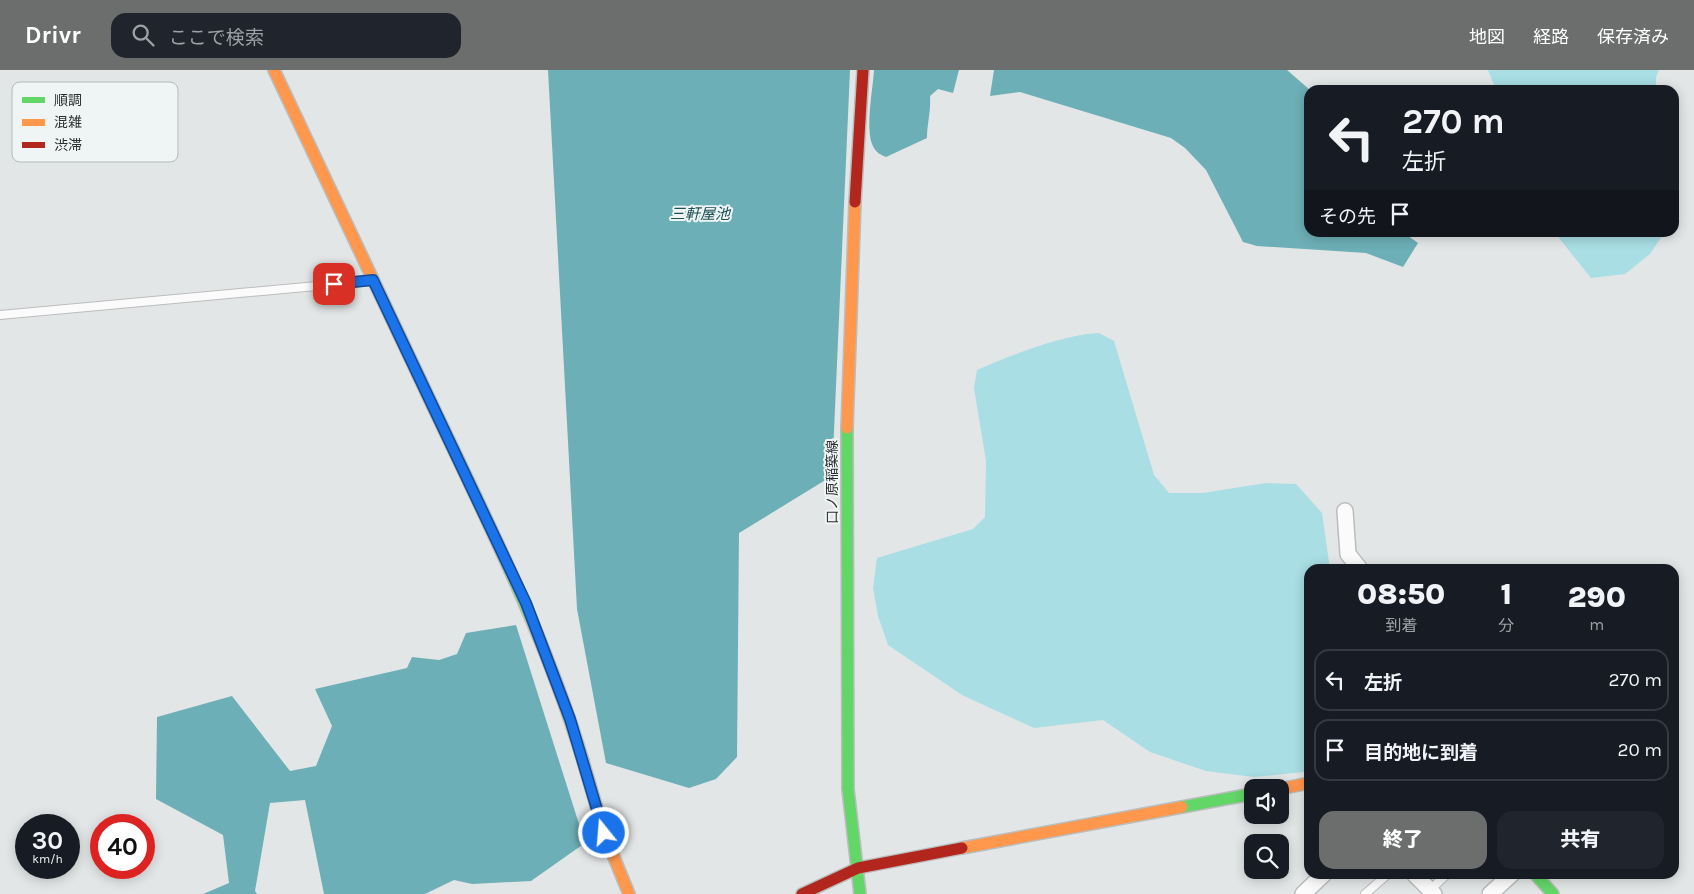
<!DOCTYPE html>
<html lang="ja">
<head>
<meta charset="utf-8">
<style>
  :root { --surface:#171b24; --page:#20242c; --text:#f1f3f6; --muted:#9ea1a6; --line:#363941; --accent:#6c6e6e }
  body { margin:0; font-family:Karla,"Noto Sans JP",sans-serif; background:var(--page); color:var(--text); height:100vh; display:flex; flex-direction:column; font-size:19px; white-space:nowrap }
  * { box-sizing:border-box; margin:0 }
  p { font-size:16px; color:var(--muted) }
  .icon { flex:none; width:28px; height:28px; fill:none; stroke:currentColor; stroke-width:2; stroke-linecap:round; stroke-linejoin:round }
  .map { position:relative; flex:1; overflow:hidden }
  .sheet { position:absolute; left:1304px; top:494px; width:375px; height:315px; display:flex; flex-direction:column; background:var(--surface); border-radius:15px; box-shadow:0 2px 12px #0003 }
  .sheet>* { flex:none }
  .hud { position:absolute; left:1304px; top:15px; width:375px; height:152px; border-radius:15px; box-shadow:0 2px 12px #0003; background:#171b24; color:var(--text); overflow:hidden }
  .fabs { position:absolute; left:1244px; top:709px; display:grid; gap:10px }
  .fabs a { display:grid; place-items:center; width:45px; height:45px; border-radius:10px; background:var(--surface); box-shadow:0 2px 12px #0003; font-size:25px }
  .speed { position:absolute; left:15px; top:744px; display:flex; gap:10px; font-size:25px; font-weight:700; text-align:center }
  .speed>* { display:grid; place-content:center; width:65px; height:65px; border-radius:50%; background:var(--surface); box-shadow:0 2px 12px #0003; line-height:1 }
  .speed small { font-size:12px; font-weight:400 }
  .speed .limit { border:8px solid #d22; background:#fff; color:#111 }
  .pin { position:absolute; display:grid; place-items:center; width:42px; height:42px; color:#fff; margin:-21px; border-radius:10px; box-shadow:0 2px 8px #0006 }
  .me { position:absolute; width:55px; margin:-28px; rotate:343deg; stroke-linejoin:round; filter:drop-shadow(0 0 4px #0008) }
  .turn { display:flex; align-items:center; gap:18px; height:105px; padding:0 15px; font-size:22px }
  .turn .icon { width:65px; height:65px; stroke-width:2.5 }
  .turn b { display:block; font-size:35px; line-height:42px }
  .then { display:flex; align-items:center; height:48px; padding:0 15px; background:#0003; gap:10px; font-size:19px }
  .eta { display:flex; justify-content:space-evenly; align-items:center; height:85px; text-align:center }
  .eta b { font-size:30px; font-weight:800; line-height:35px }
  .action { display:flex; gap:10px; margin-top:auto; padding:10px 15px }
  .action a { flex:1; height:58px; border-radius:15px; background:var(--accent); color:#fff; font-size:20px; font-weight:800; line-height:58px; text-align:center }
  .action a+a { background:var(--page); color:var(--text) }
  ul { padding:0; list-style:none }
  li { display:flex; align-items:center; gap:15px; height:62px; margin:0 10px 8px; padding:0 5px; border:2px solid var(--line); border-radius:15px }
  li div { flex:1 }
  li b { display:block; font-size:19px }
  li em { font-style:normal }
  header { display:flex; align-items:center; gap:30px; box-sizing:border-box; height:70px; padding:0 25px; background:var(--accent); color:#fff }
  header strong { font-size:24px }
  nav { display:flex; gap:28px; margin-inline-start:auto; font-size:18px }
  .search { width:350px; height:45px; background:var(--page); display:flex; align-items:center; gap:12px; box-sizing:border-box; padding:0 18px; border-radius:15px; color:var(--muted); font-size:19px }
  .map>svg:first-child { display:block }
  .green { fill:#a8dee4 }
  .water { fill:#6dafb6 }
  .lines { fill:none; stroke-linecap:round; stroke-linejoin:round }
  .lane-casing { stroke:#bbbdbd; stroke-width:10 }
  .street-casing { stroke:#bbbdbd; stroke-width:18 }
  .fast-casing { stroke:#bbbdbd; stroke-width:14 }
  .slow-casing { stroke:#bbbdbd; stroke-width:14 }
  .jam-casing { stroke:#bbbdbd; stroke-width:14 }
  .lane { stroke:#fbfbfb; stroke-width:8 }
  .street { stroke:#fbfbfb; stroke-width:15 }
  .fast { stroke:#63d668; stroke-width:11 }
  .slow { stroke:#ff974d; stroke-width:11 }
  .jam { stroke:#b3261e; stroke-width:11 }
  .route-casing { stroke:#114b97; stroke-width:12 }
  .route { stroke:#1a73e8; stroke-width:9 }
  .labels { text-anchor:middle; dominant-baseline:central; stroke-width:4; stroke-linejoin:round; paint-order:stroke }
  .street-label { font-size:14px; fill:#2c2e2e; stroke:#eff4f5 }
  .water-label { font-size:15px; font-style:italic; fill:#1a4f54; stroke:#eff4f5 }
  .key { fill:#eff4f5; stroke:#b4b9b9; stroke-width:1 }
  .key-label { font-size:14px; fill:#2c2e2e }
</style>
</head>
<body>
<header>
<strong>Drivr</strong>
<div class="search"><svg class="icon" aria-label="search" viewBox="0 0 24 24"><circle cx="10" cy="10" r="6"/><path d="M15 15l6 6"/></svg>ここで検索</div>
<nav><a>地図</a><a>経路</a><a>保存済み</a></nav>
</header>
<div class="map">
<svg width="1694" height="824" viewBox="0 0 1694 824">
  <rect width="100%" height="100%" fill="#e3e6e6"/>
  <path class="green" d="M1488,0H1659L1656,7V20H1496Z
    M1555,163H1664L1650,184L1625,204L1591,208Z
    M1099,263L1114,271L1154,405L1169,423H1203L1266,413L1296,414L1322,443L1330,499H1309V698L1304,702L1254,707L1206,701L1150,682L1103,650L1034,658L962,625L888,575L878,546L873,518L877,488L973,459L985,447L986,391L974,318L977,300C1011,285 1062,265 1099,263Z"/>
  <path class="water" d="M548,0H850L832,406L739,463L737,687L716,709L689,718L606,693L577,539Z
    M874,0H959L953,23L938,19L930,26C931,41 927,54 927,68L886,87C881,85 877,83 874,78C864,63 873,19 874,0Z
    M994,0H1287L1310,20H1309V162L1404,163L1418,173L1403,197L1366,183L1257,176L1243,172L1206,100L1185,78L1171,68L1020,22L990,26Z
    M516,555L585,773L531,811L472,814L454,810L425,824H324L305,730L270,733L255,821L257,824H203L229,813L223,765L156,729L157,647L232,626L290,701L316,696L332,656L315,619L407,598L412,587L439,590L457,584L466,563Z"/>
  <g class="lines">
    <defs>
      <path id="lane" d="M0,245L371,211
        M1429,821L1447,804
        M1365,824L1388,804"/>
      <path id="street" d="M1345,441L1348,484L1360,499
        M1414,804L1434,824
        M1303,824L1324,804
        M1490,824L1512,804"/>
      <path id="fast" d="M420,309C479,435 543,558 583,691
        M847,358L848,719L860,824
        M1182,737L1252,724
        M1535,804L1553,824"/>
      <path id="slow" d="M274,0L420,309
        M847,358L855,132
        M583,691L604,763L629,824
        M1280,719L1309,713
        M962,778L1182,737"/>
      <path id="jam" d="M855,132L863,0
        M802,824L858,798L962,778"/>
    </defs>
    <use href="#lane" class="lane-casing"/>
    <use href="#street" class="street-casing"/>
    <use href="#fast" class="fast-casing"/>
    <use href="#slow" class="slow-casing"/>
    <use href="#jam" class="jam-casing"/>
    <use href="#lane" class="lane"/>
    <use href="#street" class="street"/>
    <use href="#fast" class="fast"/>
    <use href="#slow" class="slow"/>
    <use href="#jam" class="jam"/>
  </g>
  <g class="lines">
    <defs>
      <path id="route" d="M334,214L373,210L526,533L570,649L604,763"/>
    </defs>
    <use href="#route" class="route-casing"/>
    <use href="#route" class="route"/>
  </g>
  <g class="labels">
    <g class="street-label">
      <text transform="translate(832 412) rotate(-90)">口ノ原稲築線</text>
    </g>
    <g class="water-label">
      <text x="700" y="144">三軒屋池</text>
    </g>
  </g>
  <rect x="12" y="12" width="166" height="80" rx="8" class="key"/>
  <rect x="22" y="27" width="23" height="6" fill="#63d668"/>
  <rect x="22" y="49" width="23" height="7" fill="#ff974d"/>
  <rect x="22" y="72" width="23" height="6" fill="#b3261e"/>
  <g class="key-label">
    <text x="54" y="35">順調</text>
    <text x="54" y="57">混雑</text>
    <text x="54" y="80">渋滞</text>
  </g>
</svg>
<div class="fabs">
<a><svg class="icon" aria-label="sound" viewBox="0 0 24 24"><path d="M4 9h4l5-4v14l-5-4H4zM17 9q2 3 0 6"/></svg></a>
<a><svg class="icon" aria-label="search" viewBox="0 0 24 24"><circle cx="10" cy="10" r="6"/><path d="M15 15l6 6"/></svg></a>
</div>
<div class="speed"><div>30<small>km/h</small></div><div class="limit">40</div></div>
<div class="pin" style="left:334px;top:214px;background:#d93025"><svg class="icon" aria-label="arrive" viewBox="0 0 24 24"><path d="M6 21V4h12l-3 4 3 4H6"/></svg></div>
<svg class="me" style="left:604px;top:763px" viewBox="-20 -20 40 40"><circle r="17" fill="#1a73e8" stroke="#fff" stroke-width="3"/><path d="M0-11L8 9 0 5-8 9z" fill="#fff"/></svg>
<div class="hud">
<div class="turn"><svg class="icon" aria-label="left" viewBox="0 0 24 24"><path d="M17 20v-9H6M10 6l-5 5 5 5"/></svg><div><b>270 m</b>左折</div></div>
<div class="then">その先<svg class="icon" aria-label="arrive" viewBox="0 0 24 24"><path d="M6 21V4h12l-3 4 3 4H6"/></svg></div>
</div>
<section class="sheet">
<div class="eta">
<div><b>08:50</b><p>到着</p></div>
<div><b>1</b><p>分</p></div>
<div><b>290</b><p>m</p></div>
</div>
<ul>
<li><svg class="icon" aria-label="left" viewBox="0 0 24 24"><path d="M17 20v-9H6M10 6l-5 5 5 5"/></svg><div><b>左折</b></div><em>270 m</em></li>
<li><svg class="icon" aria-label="arrive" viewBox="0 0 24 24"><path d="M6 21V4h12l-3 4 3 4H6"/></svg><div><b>目的地に到着</b></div><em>20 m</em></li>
</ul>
<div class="action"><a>終了</a><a>共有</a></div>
</section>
</div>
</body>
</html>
